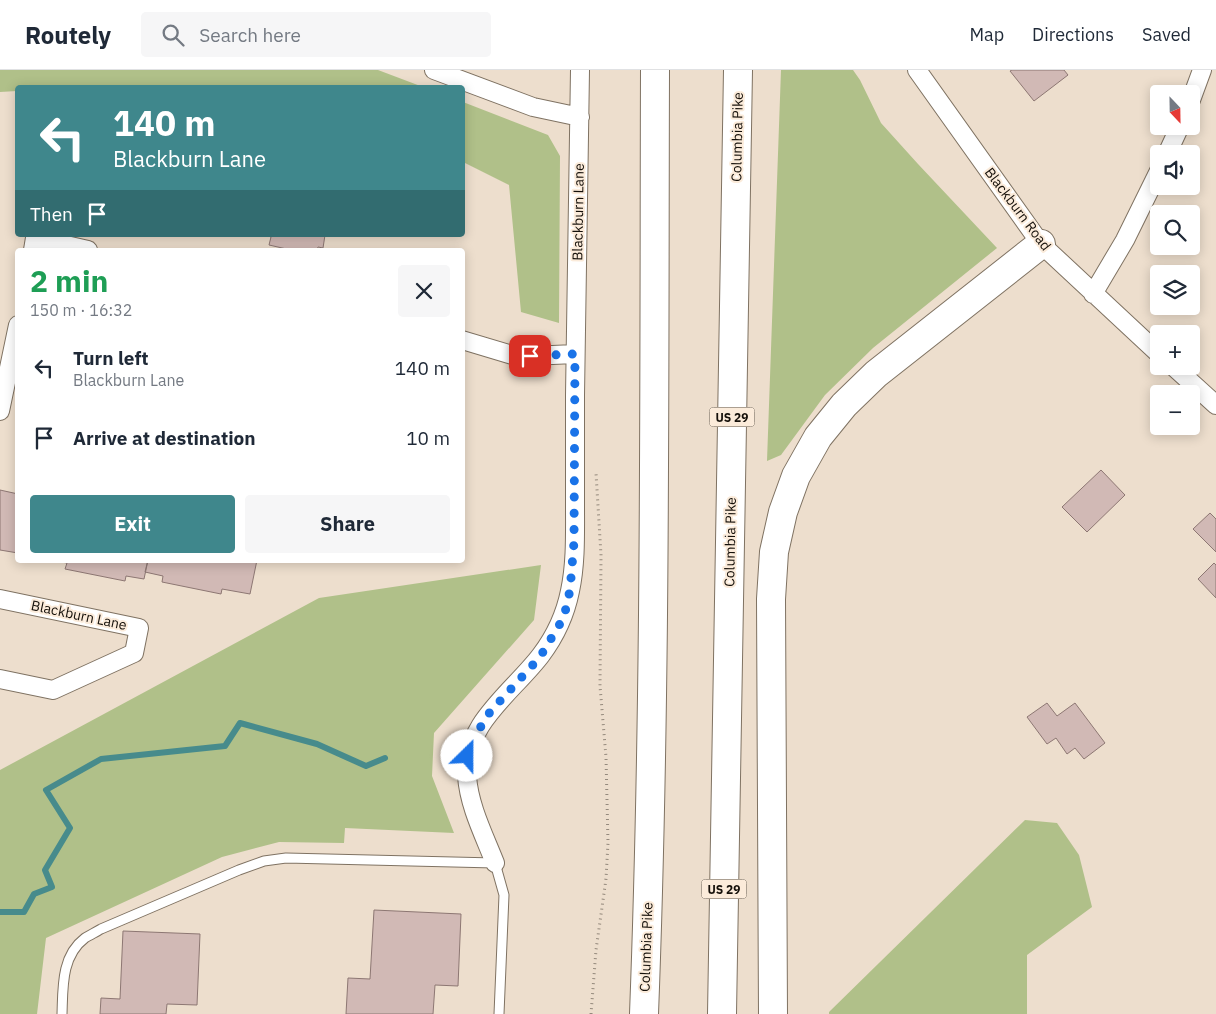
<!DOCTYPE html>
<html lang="en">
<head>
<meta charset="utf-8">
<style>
  :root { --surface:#fff; --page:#f6f6f7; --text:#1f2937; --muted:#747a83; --line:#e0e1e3; --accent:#3f878c }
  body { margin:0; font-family:"IBM Plex Sans",sans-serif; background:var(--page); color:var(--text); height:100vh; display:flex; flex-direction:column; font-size:19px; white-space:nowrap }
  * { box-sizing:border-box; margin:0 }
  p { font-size:16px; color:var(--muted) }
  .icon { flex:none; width:28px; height:28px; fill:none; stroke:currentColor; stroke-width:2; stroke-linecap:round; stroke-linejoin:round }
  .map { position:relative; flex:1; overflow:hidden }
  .sheet { position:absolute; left:15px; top:178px; width:450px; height:315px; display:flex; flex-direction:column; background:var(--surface); border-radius:5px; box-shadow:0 2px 12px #0003 }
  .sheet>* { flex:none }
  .guide { position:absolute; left:15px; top:15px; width:450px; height:152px; border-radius:5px; box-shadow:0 2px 12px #0003; background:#3f878c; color:#fff; overflow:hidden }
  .needle { width:32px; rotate:158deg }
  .buttons { position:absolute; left:1150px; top:15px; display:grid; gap:10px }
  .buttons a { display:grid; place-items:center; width:50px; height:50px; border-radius:5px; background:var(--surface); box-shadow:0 2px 12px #0003; font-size:25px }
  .pin { position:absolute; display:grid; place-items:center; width:42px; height:42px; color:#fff; margin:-21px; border-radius:10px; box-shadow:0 2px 8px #0006 }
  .me { position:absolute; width:55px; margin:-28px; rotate:23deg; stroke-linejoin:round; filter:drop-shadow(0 0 4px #0008) }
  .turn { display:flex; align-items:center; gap:18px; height:105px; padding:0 15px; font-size:22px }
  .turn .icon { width:65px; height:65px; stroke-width:2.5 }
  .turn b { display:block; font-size:35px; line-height:42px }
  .then { display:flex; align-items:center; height:48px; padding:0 15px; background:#0003; gap:10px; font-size:19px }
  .round { display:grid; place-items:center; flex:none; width:52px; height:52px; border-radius:5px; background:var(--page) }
  .summary { display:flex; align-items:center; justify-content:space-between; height:85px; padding:0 15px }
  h1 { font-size:30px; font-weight:700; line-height:38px; color:#1e9e55 }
  .button { display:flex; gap:10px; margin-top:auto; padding:10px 15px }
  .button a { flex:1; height:58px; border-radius:5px; background:var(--accent); color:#fff; font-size:20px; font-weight:700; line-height:58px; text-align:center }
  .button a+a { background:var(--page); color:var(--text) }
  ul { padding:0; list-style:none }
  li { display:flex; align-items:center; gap:15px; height:70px; padding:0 15px }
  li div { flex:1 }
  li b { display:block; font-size:19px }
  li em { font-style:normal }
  header { display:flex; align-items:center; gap:30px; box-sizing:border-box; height:70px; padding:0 25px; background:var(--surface); border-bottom:1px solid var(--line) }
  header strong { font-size:24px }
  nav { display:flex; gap:28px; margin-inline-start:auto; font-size:18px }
  .search { width:350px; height:45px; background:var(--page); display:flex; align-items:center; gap:12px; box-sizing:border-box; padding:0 18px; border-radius:5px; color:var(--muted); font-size:19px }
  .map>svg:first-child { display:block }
  .green { fill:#b0c089 }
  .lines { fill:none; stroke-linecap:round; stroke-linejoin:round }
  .stream { stroke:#478b8c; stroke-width:6 }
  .building { fill:#d1b9b5; stroke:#8d7773 }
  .lane-casing { stroke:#7f7262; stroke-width:11 }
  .street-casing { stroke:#7f7262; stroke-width:20 }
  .primary-casing { stroke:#7f7262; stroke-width:30 }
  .highway-casing { stroke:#7f7262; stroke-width:30 }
  .path { stroke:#94897c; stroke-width:3; stroke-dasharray:1 4; stroke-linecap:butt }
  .lane { stroke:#fff; stroke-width:9 }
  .street { stroke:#fff; stroke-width:18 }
  .primary { stroke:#fff; stroke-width:28 }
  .highway { stroke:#fff; stroke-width:28 }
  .route { stroke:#1a73e8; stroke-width:9; stroke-dasharray:0 16.2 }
  .labels { text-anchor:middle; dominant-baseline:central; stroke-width:4; stroke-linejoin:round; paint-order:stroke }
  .shield { fill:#fbebda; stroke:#5a5248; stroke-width:1 }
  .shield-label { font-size:12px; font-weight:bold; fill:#15100a }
  .street-label { font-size:14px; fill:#15100a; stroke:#fbebda }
</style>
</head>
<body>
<header>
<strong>Routely</strong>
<div class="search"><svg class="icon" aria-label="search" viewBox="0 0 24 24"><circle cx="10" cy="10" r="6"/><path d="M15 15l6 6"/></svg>Search here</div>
<nav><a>Map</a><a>Directions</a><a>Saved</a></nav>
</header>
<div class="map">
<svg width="1216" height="944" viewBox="0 0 1216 944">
  <rect width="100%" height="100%" fill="#eddecd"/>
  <path class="green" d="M0,0H378L423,17H70L18,18L17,21L0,22Z
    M781,0H853L860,10L881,53L918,94L997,178L873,278L825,325L781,385L767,391Z
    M463,32L548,65L560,86L559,253L521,242L509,115L463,92Z
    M541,495L534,550L434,663L432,706L454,763L345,758L344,773L279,772L222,787L46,868L37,944H0V700L319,528Z
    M1025,750L1057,753L1079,785L1092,837L1027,885V944H829V942Z"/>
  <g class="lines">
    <path class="stream" d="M0,842H24L34,824L52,817L45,800L70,758L46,720L101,689L225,676L240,653L317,674L366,696L385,688"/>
  </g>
  <path class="building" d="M1012,0H1064L1068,5L1034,31L1010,1Z
    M265,165H325L323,178L318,177L317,180H291L269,175L271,167Z
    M1101,400L1125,425L1087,462L1062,437Z
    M0,420L18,424V483L0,480Z
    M1210,443L1216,449V482L1193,459Z
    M50,490H148L144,509L126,506L125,511L65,499L67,493Z
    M148,490H257L250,524L222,519L221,524L162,512L163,506L145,502Z
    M1214,493L1216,495V528L1198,509Z
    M1047,633L1057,646L1075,633L1105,673L1084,689L1075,678L1067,684L1056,668L1047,674L1027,647Z
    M374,840L461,844L458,916L435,915L433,944H346L348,908L370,909Z
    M123,861L200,864L197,935L167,934L166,944H100L101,928L120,929Z"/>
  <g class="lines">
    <defs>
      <path id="lane" d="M62,944C63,918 61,886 85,868C90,865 96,862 101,859L239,800L264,791L286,788L495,793L504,825L499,944"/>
      <path id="street" d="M434,0L533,37L580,47
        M917,0L1041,174L1159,284
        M1191,30L1202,0
        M1167,84L1180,56
        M33,180L35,168L88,180
        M1093,224L1125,170L1159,101
        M462,270L512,285L530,286L575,284
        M1173,296L1216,335
        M0,341L18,255
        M0,529L139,558L134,583L53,620L0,609
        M495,793C484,765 469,736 467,706C462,655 514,621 541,585C556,565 565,546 570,521C576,493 575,463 575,434C575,398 575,362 575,325C576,217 579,109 580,0"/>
      <path id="primary" d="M773,944L771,529L774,482L783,442L796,406L818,367L844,335L876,304L1041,174"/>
      <path id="highway" d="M644,944C656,630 654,315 655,0
        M722,944L738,0"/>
    </defs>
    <use href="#lane" class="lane-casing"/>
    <use href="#street" class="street-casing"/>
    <use href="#primary" class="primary-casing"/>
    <use href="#highway" class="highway-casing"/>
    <path class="path" d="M591,944L596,880L606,809L608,773L606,687L600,616L601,485L596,403"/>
    <use href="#lane" class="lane"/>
    <use href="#street" class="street"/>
    <use href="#primary" class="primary"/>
    <use href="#highway" class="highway"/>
  </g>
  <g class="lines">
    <path class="route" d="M467,686L475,666L490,642L540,587L564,547L570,520L574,472L575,284L530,286"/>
  </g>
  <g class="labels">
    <g class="shield">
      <rect x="709.5" y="337.5" width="45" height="19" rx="4"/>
      <rect x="701.5" y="809.5" width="45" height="19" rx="4"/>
    </g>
    <g class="shield-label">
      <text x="732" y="347">US 29</text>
      <text x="724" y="819">US 29</text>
    </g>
    <g class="street-label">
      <text transform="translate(737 67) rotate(-89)">Columbia Pike</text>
      <text transform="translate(1018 139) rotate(53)">Blackburn Road</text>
      <text transform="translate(578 142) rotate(-89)">Blackburn Lane</text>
      <text transform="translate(730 472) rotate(-89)">Columbia Pike</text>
      <text transform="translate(79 545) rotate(12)">Blackburn Lane</text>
      <text transform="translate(646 877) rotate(-88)">Columbia Pike</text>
    </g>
  </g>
</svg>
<div class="buttons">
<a><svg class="needle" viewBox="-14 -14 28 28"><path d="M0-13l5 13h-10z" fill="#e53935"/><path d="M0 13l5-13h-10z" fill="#747a83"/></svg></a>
<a><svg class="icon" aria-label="sound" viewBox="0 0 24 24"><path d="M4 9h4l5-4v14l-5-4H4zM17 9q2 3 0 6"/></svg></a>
<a><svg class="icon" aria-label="search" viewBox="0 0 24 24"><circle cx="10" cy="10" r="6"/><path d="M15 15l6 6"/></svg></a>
<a><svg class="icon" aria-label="layers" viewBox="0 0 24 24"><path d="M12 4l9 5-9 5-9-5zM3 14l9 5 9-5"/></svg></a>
<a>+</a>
<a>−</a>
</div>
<div class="pin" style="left:530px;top:286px;background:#d93025"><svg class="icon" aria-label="arrive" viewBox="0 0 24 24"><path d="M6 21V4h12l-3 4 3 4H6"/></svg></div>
<svg class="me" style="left:467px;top:686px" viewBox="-20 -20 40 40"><circle r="19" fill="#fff"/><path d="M0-13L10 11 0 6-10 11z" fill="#1a73e8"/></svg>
<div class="guide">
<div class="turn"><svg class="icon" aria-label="left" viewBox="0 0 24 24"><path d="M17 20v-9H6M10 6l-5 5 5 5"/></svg><div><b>140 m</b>Blackburn Lane</div></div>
<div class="then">Then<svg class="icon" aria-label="arrive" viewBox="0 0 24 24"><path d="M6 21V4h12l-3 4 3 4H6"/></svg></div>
</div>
<section class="sheet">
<div class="summary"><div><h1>2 min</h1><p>150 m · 16:32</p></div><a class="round"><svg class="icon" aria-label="close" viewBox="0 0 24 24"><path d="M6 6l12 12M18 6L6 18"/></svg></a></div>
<ul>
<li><svg class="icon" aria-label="left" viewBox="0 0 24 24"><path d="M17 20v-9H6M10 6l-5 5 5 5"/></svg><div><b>Turn left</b><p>Blackburn Lane</p></div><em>140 m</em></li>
<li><svg class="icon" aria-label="arrive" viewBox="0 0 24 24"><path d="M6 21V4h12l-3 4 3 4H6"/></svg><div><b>Arrive at destination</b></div><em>10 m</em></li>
</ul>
<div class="button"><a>Exit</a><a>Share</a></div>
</section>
</div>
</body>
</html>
